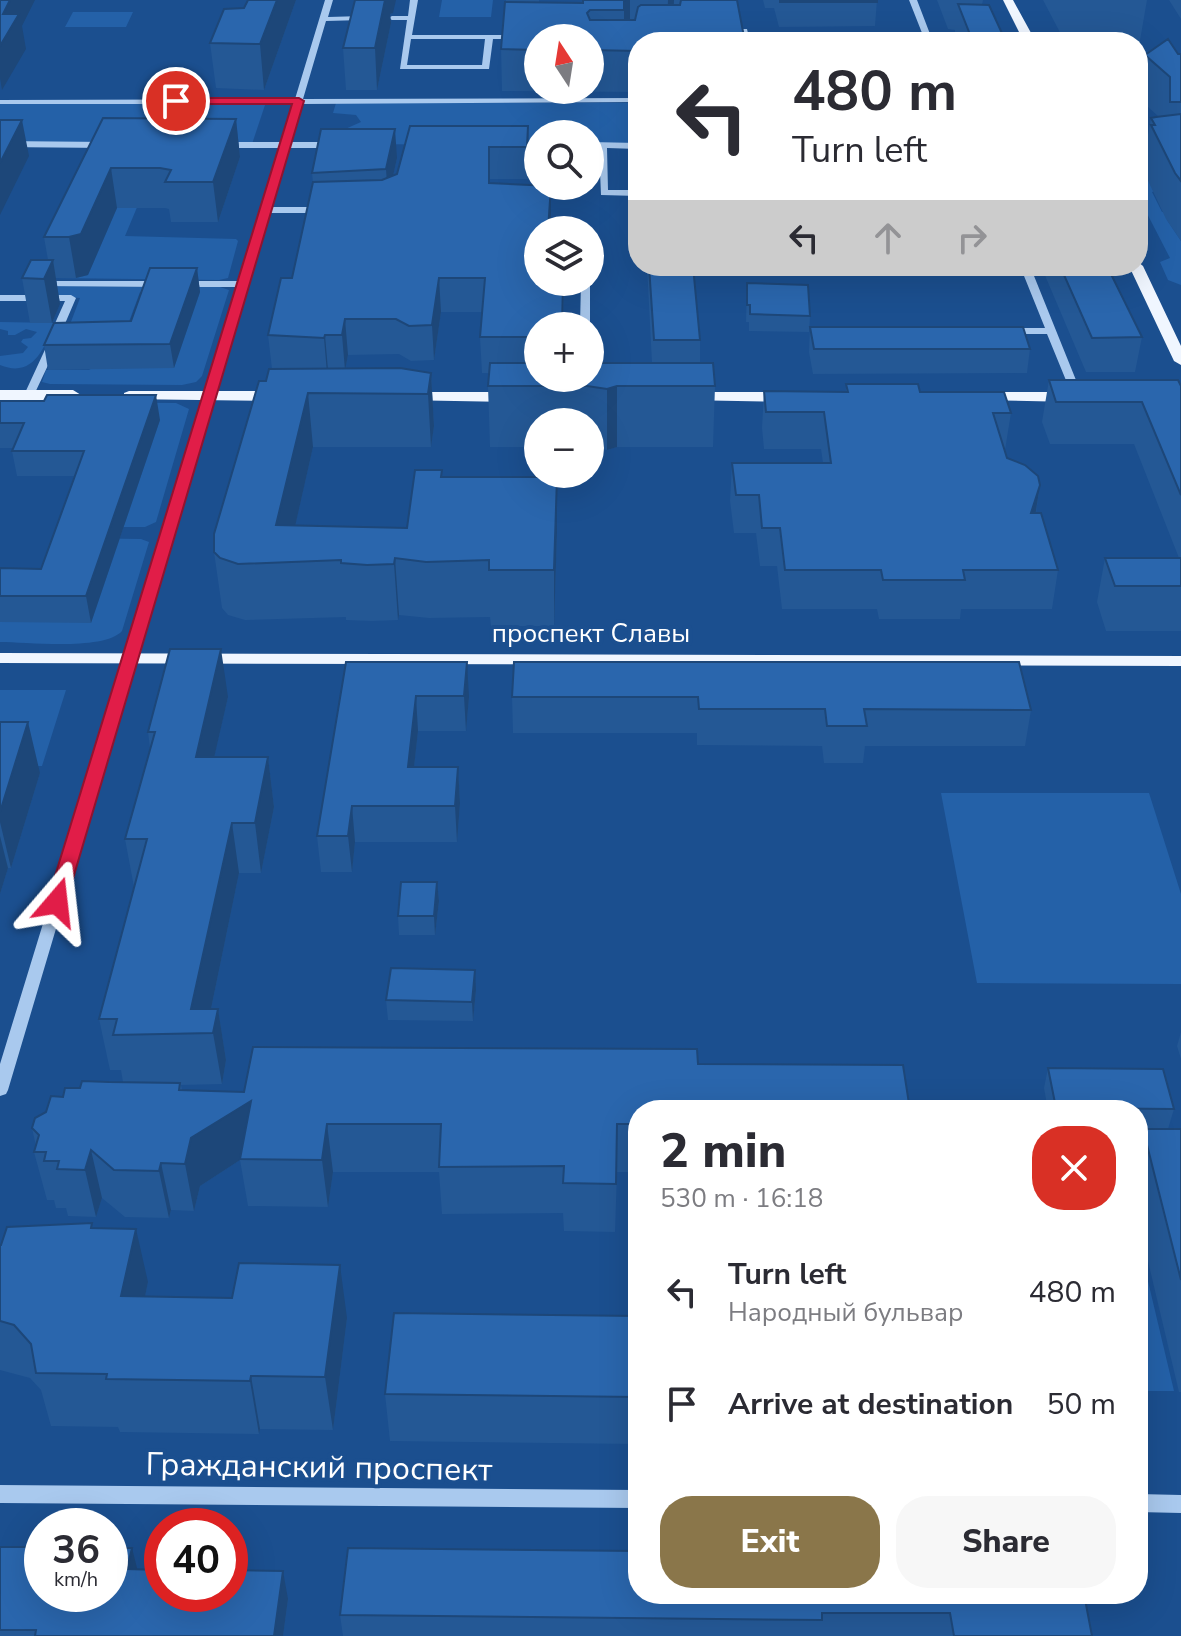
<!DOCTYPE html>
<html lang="en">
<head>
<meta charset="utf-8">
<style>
  :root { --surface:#fff; --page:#f7f7f7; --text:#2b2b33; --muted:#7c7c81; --accent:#8a764a }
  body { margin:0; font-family:"Nunito Sans",sans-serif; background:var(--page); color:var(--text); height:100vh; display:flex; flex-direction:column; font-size:30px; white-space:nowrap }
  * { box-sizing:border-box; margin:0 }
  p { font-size:26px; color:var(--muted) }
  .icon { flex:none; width:44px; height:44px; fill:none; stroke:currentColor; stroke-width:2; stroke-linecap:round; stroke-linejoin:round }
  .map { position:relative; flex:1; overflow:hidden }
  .panel { position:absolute; left:628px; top:1100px; width:520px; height:504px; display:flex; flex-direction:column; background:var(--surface); border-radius:32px; box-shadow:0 8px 32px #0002 }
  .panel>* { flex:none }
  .guide { position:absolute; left:628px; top:32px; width:520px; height:244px; border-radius:32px; box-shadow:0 8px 32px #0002; background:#fff; color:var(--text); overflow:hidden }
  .needle { width:52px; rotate:348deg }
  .fabs { position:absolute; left:524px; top:24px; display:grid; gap:16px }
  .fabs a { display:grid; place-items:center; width:80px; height:80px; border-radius:50%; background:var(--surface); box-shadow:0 8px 32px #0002; font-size:40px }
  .speed { position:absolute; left:24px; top:1508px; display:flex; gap:16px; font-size:40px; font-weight:700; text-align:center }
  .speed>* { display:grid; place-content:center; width:104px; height:104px; border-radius:50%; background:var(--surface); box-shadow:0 8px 32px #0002; line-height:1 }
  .speed small { font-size:20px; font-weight:400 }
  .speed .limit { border:12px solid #d22; background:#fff; color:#111 }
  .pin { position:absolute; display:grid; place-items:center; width:68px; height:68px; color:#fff; margin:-34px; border:4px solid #fff; border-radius:50%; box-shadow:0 2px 8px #0007 }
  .me { position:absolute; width:88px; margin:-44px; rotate:17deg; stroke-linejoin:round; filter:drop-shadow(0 0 6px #0008) }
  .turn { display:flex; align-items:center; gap:28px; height:168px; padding:0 32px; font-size:36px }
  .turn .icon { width:104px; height:104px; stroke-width:2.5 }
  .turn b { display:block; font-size:56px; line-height:68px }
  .lanes { display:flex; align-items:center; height:76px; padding:0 32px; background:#0003; justify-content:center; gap:40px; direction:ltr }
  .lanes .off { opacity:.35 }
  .round { display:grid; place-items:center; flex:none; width:84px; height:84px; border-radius:32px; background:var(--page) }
  .headline { display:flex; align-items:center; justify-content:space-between; height:136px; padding:0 32px }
  h1 { font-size:48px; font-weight:800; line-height:60px }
  .action { display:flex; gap:16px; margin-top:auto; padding:16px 32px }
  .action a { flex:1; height:92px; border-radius:32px; background:var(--accent); color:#fff; font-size:32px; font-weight:800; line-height:92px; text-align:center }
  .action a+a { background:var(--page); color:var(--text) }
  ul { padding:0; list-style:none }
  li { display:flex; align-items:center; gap:24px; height:112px; padding:0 32px }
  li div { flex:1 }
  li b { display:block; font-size:30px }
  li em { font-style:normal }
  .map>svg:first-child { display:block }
  .green { fill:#2461a8 }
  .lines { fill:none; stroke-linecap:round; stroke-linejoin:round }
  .minor { fill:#a9c9ee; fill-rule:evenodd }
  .major { fill:#f0f6ff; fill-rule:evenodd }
  .wall { fill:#245895; fill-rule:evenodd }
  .shaded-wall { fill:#1d4779 }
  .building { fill:#2a66ad; stroke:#1d4779; stroke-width:2 }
  .route { fill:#e11d48; stroke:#92132f; stroke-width:2 }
  .labels { text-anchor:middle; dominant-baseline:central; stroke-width:8; stroke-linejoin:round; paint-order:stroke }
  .street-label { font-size:26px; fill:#fff; stroke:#1b4f8f }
  .near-street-label { font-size:32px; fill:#fff; stroke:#1b4f8f }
</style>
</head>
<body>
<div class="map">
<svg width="1181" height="1636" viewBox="0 0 1181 1636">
  <rect width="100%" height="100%" fill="#1b4f8f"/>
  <path class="green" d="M442,0H493L491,17H439Z
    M73,12H133L126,27H65Z
    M0,102H266L252,144H0Z
    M336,103H638V145H590V134H538V145L326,144L343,130L361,122L356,115L333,113Z
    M1138,155H1181L1145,167L1156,191L1152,192L1162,212H1167V220L1181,241V285L1168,280L1160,262L1170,258L1138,196Z
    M143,193L125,236L236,239L238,241L228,278L219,280L52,278L84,210Z
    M53,286L220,287L229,290L202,376L196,382L182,385L50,384L42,382L46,370H89L200,292H140L124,335H66L80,298L46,295Z
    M0,322L55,323C44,347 34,379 0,365V356L23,353L28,347L21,342L23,339L31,338L37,332L26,329L15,335H8V331L0,329Z
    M0,402L176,403L189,409L156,522L145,527H70L71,521H125L159,420Z
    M68,538L141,539L149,542L122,631C104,651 28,642 0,642V622Z
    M0,690H66L42,766H0Z
    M941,793H1149L1181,894V984L977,983Z
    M1138,1239L1174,1391H1138Z"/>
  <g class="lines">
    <path class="minor" d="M325,0H333L328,17L363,16L367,18L363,20L326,21L303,99L638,98V102L302,104L290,142H336L340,145L336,148H289L271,207H325L330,210L325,213H269L8,1090L6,1094L0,1096V1064L238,287H184L179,284L184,281H239L280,148H220L216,145L220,142H282L294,104H0V100L295,99Z
      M410,0H418L412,35H520L524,37L520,39H493L489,69H400L407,20H392L388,18L392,16H408ZM411,39H485L482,65H407Z
      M909,0H917L930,34H1027L1031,36L1027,38H924Z
      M723,29H747L750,42H742L741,33H720L719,31Z
      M0,141L108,142L112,145L108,148L0,147Z
      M512,142H538V148L509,147L508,145Z
      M590,142L638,143V149L607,148L608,190H638V196L601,195L599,148H590Z
      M1138,149H1181V155H1138Z
      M1020,266H1030L1082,395L1081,397L1077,398L1072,395L1047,334H1007L1002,331L1007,328H1045Z
      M40,281H163L168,284L163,287L37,286V282Z
      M590,281V326H580L581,282Z
      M0,295H71L76,298L58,340L59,342L33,397L29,398L24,395L49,341L48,339L65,301H0Z
      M0,1485L638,1490V1508L0,1503Z
      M1138,1494L1181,1495V1513L1138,1512Z"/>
    <path class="major" d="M1003,0H1013L1036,42H1024Z
      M1138,262L1143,266L1181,346V365L1174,361L1129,266H1138Z
      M0,390H73L81,395L73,400H0Z
      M129,391H281L289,396L281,401L124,399V393Z
      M405,392H513L521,397L513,402L400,400L397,397Z
      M689,392H789L797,397L789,402L684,400V394Z
      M981,392H1073L1081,397L1073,402L976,400V394Z
      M0,653L1181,656V666L0,663Z"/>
  </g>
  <path class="wall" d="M248,0H296L264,90L216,88L210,43L244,8Z
    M355,0L393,13L390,14L391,23L377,90H346L343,48Z
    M506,0H539V2L582,3V0H737L745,42H638V92L502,91L501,49ZM538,38H590V90H538Z
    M763,0H877L875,26L779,27L774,8H765Z
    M937,0H983L982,5L1006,42H954L955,30L948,29Z
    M1043,0H1147L1138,52V42H1065Z
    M1169,0H1181V19Z
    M1181,54V241L1166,219L1143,170L1144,166L1143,163L1151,118L1158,116L1138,98L1145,55Z
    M103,118L236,119L240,157L218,222H171L169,209L165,208H117L88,275L76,278H56L60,304L52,323H30L22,278L48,260L44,237Z
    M528,126V179H490V183L551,218V230H538V282H564L563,326H538V378L652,363L647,266H693L700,340V363L715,386L713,447H617L607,450L590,447V422H587V386V422H538V447H490L488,386L489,373H482L480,337L482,312H441L434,360L411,361L399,354L348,355L345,369L431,373L434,426L431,447H313L295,526L407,528L442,470V477H557V532L554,626H491L490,617L429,618L399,615L398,620L372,621L346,620V617L245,620L228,615L222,608L214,552L266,381L272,369L268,335L292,278L313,183L312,173L397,158L393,176Z
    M1041,266H1107L1142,337L1135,372H1086Z
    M197,268L200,292L174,368L48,370L44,345L131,321Z
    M747,283L810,316L809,332L749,331V322H746Z
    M810,327L1030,349L1027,373L813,374L809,352Z
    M1049,380L1181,386V631H1106L1097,602L1105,558H1179L1134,444H1050L1042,422Z
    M846,384L920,392L1011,413L1005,450H1004L1007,458L1040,485L1036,513L1058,570L1052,609H961L960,619H879L877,609H782L777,566H760L756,533H734L730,501L732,463H823L821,449H764L762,428L764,391L846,392Z
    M0,401L160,420L91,623L0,622V568L41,569L74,476H17L12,451L13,448H0Z
    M346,662L469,697L466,731H418L414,767H458L460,803L457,842H355L352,872H321L317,836Z
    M514,662L1031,710L1025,746H865L863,763H824L822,746L697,745V733H513L512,697Z
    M228,697L214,757H268L274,807L261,873H239L211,1009H218L226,1060L222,1084L181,1085L182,1090L638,1110V1172H617L615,1232L564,1231L563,1213L442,1214L439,1172H333L328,1207L248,1206L240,1160L200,1186L194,1211L171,1210L169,1218L125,1217L102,1198L96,1217L68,1216L66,1208H56L54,1200H47L34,1152L36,1146L32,1128L46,1112L63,1097L80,1088L123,1082L121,1070H110L99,1019L134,887L125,839L150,748L148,732Z
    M0,722L40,773L11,868H8L0,894Z
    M437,882L439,901L435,935H399L398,916Z
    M476,990L473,1021L388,1020L386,1000Z
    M1181,1032V1059L1177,1046Z
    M1048,1068L1174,1109L1168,1129H1181V1392H1179L1138,1219V1148L1143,1129H1138V1110H1048L1044,1088Z
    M93,1228L148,1282L145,1296L347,1318L333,1430L260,1429L259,1434L120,1432L118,1427L51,1426L41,1390L30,1378L0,1370V1245Z
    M638,1316V1444L390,1441L385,1394Z
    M0,1547L137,1570L288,1599L283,1636H0Z
    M1084,1594L1092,1636H343L340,1615Z"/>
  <path class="shaded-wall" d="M10,0H35L22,26L26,49L2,90L0,78V46L3,14Z
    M277,0H296L264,90L260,44Z
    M384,0H396L393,13L390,14L391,23L377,90L375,48Z
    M625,0H630V37L624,40V1Z
    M668,0H674L673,26L667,29Z
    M236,119L240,157L218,222L213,182Z
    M22,120L29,156L0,215V163Z
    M528,126L529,157L528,179L527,147Z
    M395,129L397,158L388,199L386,169Z
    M111,168L117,208L88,275L76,278L69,237Z
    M551,186V230H548Z
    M53,260L60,304L52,323L44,279Z
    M197,268L200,292L174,368L170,344Z
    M439,278L441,312L434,360L432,325Z
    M345,319L348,355L345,370L342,335Z
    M325,335L328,370L327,373L324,338Z
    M431,373L434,426L431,447L428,394Z
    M617,386V447L607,450V389Z
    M308,393L313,447L287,562L276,525Z
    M156,395L160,420L91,623L86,596Z
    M557,477V532L554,626V570Z
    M1040,485L1034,523L1031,513Z
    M395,558L399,615L398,620L394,564Z
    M221,649L228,697L203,806L196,757Z
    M467,662L469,697L466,731L464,696Z
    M416,696L418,731L410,803L408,767Z
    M28,722L40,773L11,868L0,822V812Z
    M268,757L274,807L261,873L255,823Z
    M458,767L460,803L457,842L455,806Z
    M352,806L355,842L352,872L348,836Z
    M232,823L239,873L206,1033L191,1009Z
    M0,836L8,868L0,894Z
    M437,882L439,901L435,935L434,916Z
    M475,970L476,990L473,1021L472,1002Z
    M218,1009L226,1060L222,1084L213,1033Z
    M251,1101L240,1160L200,1186L194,1211L185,1164L191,1138Z
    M327,1124L333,1172L328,1207L322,1160Z
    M91,1150L102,1198L96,1217L85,1170Z
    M161,1163L171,1210L169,1218L159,1171Z
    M136,1229L148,1282L134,1349L121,1296Z
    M340,1265L347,1318L333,1430L325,1377Z
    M251,1376L260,1429L259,1434L250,1381Z
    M132,1548L139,1576L127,1569Z
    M283,1571L288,1599L283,1636H274Z"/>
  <path class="building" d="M0,0H10L3,14H19L0,46Z
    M248,0H277L260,44L210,43L224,9L244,8Z
    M355,0H385L375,48H343Z
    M583,0H625L624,1V10H590L587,13L590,20H635L638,7L641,5H680L681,0H737L745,42H666L657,41V42H638V51L590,50V38H538V50L501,49L505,2L583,3Z
    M780,0H877V2H780Z
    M958,4L989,5L1006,42H973Z
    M1168,39L1178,54H1181V102H1170V77L1145,55Z
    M1181,114V181L1175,173L1151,125H1155L1151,118L1156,117Z
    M103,118L236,119L213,182H165L171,170L160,168H111L81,234L69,237H44Z
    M0,120H22L0,163Z
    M410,126H528L527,147H489V183L551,186L548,230H538V282H563L562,326H538V337H480L485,278H439L432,325L409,326L396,319H345L342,335H325L324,338L268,335L281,278H292L313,182L382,180L397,174Z
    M321,129H395L386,169L312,173Z
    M31,260H53L44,279L22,278Z
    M649,266H693L700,340H654Z
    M1060,266H1107L1142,337L1092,338Z
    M150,268H197L170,344L44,345L54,323L131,321Z
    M747,283L808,285L810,316L750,314V305H747Z
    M810,327H1023L1030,349H814Z
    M490,363H538V378H590V363H713L715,386H617L607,389L587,386H488Z
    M400,368L431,373L428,394L308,393L276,525L407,528L415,470H442L441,477H557L554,570H489V560L426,562L395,558L394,564L367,565L341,563V560L238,564L220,558L214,552V534L259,381H266L269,369Z
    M1049,380H1178L1181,386V495L1142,402H1056Z
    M846,384H918L920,392H1004L1011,413H993L1007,458L1025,465L1038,476L1040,485L1031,513H1041L1058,570H963L965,580H883L881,570H785L780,528H762L759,495H736L732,463H831L824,412H766L764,391L848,392Z
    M47,395H156L86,596H0V568L41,569L84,451H12L24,423H0V401H44Z
    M1105,558H1181V586H1115Z
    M170,649H221L196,757H268L255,823H232L191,1009H218L213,1033L113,1035L117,1019H99L147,839H125L155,732H148Z
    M346,662H467L464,696H416L408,767H458L455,806H352L348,836H317Z
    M514,662H1019L1031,710L864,709L867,726H827L825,709H699L698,697H512Z
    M0,722H28L0,812Z
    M401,882H437L434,916H398Z
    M391,968L475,970L472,1002L386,1000Z
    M253,1047L697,1049L698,1064L903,1065L910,1110H638V1124H617L616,1184L563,1183L564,1166L439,1167L441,1124H327L322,1160L240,1159L251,1101L191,1138L185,1164L161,1163L159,1171L114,1170L91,1150L85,1170L57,1169L59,1161H44L46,1152H34L39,1135L32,1128L35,1118L46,1112L51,1096L63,1097L65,1088H80L82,1081L109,1082L180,1083L179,1090L244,1092Z
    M1048,1068L1163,1069L1174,1109L1056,1108Z
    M1143,1129H1181V1280Z
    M92,1223L91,1228L136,1229L121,1296L232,1298L239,1263L340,1265L325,1377L251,1376L250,1381L106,1379L107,1374L36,1373L31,1344L14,1325L0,1321V1245H1L7,1227Z
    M394,1313L638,1316V1397L385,1394Z
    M0,1547H42V1594H110V1548H132L127,1569L162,1570V1594H230V1570L283,1571L274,1636H35L36,1630H0Z
    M348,1548L638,1551V1594H1084L1092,1636H954L950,1613H822V1620L340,1615Z"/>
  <path class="route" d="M299,98L304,101L66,902L57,908L50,906L47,902L292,104H176L171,101L176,98Z"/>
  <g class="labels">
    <g class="street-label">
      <text x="591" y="633">проспект Славы</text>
    </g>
    <g class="near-street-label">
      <text transform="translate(319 1467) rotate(1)">Гражданский проспект</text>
    </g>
  </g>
</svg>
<div class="fabs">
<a><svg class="needle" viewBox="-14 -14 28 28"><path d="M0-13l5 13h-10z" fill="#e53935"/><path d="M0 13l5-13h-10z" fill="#7c7c81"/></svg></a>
<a><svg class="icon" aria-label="search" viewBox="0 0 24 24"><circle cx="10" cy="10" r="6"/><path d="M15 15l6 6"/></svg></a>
<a><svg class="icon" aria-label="layers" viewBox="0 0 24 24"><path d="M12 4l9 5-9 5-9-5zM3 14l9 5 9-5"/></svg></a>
<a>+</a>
<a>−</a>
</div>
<div class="speed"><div>36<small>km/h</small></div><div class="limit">40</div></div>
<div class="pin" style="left:176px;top:101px;background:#d93025"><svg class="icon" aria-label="arrive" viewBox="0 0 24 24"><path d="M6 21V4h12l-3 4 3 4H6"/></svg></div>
<svg class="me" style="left:57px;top:902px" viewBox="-20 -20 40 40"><path d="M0-17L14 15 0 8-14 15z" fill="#e11d48" stroke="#fff" stroke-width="4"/></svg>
<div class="guide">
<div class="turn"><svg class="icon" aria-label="left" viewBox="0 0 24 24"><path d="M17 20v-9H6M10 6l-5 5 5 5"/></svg><div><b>480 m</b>Turn left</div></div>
<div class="lanes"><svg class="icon" aria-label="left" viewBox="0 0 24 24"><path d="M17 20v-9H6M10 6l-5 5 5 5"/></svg><svg class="icon off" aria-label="ahead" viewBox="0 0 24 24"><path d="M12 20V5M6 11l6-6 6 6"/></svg><svg class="icon off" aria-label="right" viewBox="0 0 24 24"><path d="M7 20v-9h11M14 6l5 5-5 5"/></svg></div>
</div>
<section class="panel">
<div class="headline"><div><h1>2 min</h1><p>530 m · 16:18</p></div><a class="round" style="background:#d93025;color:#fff"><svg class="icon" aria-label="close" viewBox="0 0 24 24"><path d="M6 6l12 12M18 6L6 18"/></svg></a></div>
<ul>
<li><svg class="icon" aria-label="left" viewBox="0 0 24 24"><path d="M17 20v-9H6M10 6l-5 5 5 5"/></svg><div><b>Turn left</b><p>Народный бульвар</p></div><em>480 m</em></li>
<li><svg class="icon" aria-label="arrive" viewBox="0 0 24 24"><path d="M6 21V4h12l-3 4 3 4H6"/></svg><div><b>Arrive at destination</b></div><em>50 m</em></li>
</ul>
<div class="action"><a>Exit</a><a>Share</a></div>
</section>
</div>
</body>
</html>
